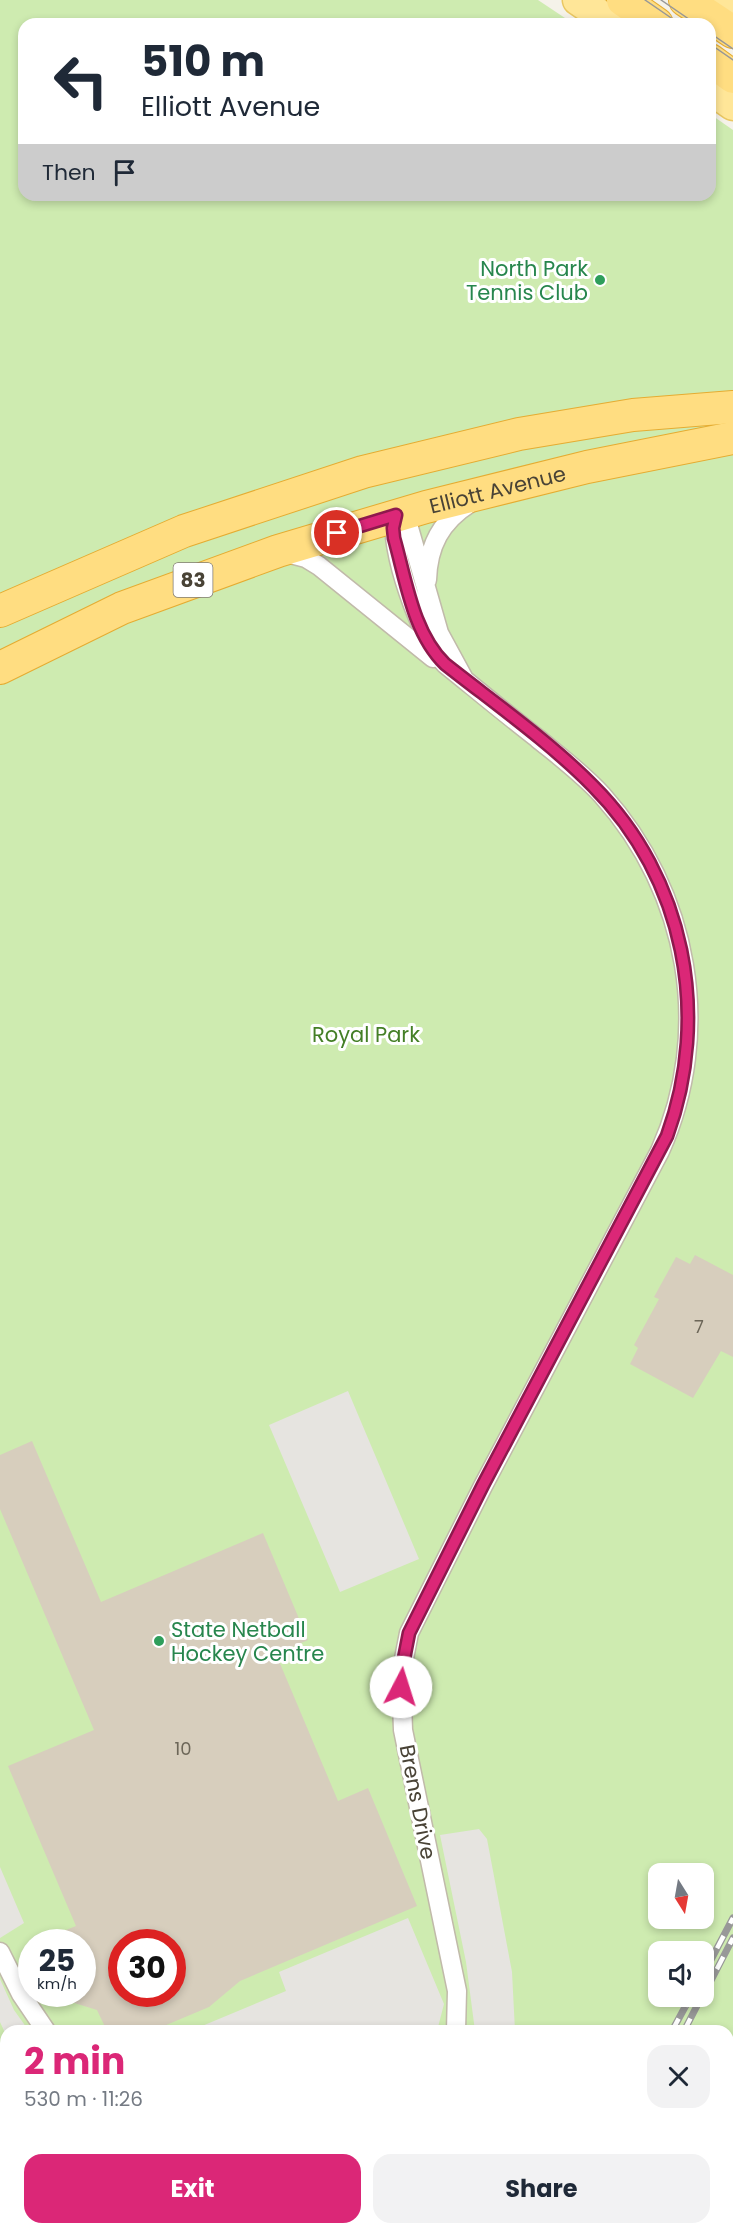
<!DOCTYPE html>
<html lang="en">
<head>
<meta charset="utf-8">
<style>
  :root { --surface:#fff; --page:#f2f2f3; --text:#1f2937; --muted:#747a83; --accent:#db2777 }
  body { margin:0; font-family:Poppins,sans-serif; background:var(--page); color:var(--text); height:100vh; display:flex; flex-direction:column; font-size:22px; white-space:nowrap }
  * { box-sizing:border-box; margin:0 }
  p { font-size:20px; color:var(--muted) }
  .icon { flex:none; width:33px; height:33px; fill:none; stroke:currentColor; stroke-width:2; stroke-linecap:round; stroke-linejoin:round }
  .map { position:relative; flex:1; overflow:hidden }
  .details { position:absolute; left:0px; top:2025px; width:734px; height:210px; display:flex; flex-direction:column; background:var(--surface); border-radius:18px 18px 0 0; box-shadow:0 3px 9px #0003 }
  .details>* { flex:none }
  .guide { position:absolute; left:18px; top:18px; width:698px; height:183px; border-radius:18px; box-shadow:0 3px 9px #0003; background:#fff; color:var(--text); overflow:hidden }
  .needle { width:39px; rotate:169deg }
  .buttons { position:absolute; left:648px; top:1863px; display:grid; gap:12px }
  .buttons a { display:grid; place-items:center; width:66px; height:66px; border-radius:12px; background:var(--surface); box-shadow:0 3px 9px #0003; font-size:30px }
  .speed { position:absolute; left:18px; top:1929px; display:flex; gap:12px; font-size:30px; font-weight:700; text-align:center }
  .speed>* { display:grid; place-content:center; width:78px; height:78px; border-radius:50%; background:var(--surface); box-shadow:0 3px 9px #0003; line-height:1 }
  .speed small { font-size:15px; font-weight:400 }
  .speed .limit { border:9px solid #d22; background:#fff; color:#111 }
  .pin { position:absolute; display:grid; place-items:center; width:51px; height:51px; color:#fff; margin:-26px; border:3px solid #fff; border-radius:50%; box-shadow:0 2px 6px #0007 }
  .me { position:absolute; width:66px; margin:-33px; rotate:5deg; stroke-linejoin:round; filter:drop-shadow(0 0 4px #0008) }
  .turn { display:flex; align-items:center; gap:21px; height:126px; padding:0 24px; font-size:27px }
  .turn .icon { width:78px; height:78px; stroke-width:2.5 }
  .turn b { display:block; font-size:42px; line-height:51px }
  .then { display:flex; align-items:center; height:57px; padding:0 24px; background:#0003; gap:12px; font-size:22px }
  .round { display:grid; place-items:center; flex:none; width:63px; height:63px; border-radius:18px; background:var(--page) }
  .head { display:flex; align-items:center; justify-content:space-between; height:102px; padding:0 24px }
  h1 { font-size:36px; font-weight:700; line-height:45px; color:var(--accent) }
  .primary-button { display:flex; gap:12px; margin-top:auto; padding:12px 24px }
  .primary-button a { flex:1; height:69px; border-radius:18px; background:var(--accent); color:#fff; font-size:24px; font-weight:700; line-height:69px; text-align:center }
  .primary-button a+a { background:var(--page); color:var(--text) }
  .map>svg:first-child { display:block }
  .green { fill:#ceebb0; fill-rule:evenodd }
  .parking { fill:#e6e4e0 }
  .building { fill:#d7cebd; fill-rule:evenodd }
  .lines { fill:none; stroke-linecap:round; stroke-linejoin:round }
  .minor-casing { stroke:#c1baaa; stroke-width:21 }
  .primary-casing { stroke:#eac762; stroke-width:33 }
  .trunk-casing { stroke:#e5ac32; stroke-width:34 }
  .minor { stroke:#fff; stroke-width:18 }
  .primary { stroke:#ffe698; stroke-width:30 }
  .trunk { stroke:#ffdd81; stroke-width:32 }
  .tram { stroke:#989898; stroke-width:1.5 }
  .rail-casing { stroke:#989898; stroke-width:7 }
  .rail { stroke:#fff; stroke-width:4.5; stroke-dasharray:14; stroke-linecap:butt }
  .route-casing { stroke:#8e194d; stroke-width:15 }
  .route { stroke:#db2777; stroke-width:10 }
  .leisure-dot { fill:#2e9e5b; stroke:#fff; stroke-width:2 }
  .labels { text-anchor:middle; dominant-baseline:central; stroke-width:6; stroke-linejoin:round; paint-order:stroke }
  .number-label { font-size:18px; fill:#6c6658 }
  .shield { fill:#fff; stroke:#807b72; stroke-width:1.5 }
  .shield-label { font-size:20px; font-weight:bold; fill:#494336 }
  .leisure-label { font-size:21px; fill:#27864d; stroke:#fff; text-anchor:end }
  .street-label { font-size:21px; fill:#494336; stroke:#fff }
  .park-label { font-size:21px; fill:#447f26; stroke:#fff }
</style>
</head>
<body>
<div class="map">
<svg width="733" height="2235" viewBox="0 0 733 2235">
  <rect width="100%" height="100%" fill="#f5f2e9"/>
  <path class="green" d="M0,0H538L574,24H24V195H710V114L733,130V2235H0ZM658,1874H704V1918H658ZM32,1942H82V1994H32ZM122,1942H172V1994H122ZM658,1952H704V1996H658ZM6,2031H728V2229H6Z"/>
  <path class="parking" d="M348,1391L419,1559L340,1592L269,1425Z
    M479,1829L487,1839L512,1972L515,2031H475L466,1962L440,1835Z
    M0,1867L24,1923L0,1938Z
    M408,1918L444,2004L437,2031H190L286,1991L279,1972Z
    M0,1979L14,2010L29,2031H6V2035L0,2022Z
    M108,2229H374L367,2235H120Z"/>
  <path class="building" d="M695,1255L733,1275V1357L721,1351L693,1398L630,1364L638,1348L634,1345L659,1299L654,1297L676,1257L690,1264Z
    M32,1441L101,1602L263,1533L308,1640L276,1654L338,1801L368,1788L417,1906L240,1981L209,2007L152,2031H107L97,2010L55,1997V1994H82V1942H36L76,1926L8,1766L94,1730L0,1509V1455ZM122,1942H172V1994H122Z"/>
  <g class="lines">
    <defs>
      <path id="minor" d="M283,552L306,558L319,566L433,658
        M427,580C428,546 441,521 470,503
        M0,1952L21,1994L46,2031
        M456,2031L457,1991L403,1730L401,1674L409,1633L483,1486L660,1151C714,1031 689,892 602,795C583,774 559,756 537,738C506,714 476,689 445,664C422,642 387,546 396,515L409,528L439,633L464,679"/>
      <path id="primary" d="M578,0L613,24
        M728,0L733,3
        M710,89L733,105"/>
      <g id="trunk">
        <path d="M623,0L657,24"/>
        <path d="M685,0L733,32"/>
        <path d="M710,60L733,77"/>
        <path d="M0,611L184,531L363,472L519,434L633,415L733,407"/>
        <path id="s1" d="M0,668L122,608L278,551L426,507L587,467L733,438"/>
      </g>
    </defs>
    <use href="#minor" class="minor-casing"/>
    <use href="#primary" class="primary-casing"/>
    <use href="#trunk" class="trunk-casing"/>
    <use href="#minor" class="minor"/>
    <use href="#primary" class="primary"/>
    <use href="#trunk" class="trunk"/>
    <path class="tram" d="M645,0L680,24
      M661,0L696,24
      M710,33L733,49
      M710,44L733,60
      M0,2175L6,2195
      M0,2207L7,2235
      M15,2229L16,2235"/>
    <defs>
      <path id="rail" d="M704,1973L733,1918
        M704,1994L733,1938
        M672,2031L691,1996
        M684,2031L702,1996
        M563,2235L567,2229
        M575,2235L578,2229"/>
    </defs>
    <use href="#rail" class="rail-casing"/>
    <use href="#rail" class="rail"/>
  </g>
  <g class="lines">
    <defs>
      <path id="route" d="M337,533L396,515L393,528L394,538C406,580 413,633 445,664C493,702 551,743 593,786C685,878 711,1015 667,1136L483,1485L409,1633L401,1674V1687"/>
    </defs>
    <use href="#route" class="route-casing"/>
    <use href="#route" class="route"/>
  </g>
  <g class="leisure-dot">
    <circle cx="600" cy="280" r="6"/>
    <circle cx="159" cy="1641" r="6"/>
  </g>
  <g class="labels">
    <g class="number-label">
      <text x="699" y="1326">7</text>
      <text x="183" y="1748">10</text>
    </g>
    <rect class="shield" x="173.5" y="563" width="39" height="34" rx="4.5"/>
    <g class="shield-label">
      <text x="193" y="580">83</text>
    </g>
    <g class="leisure-label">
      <text x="588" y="268">North Park<tspan x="588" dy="24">Tennis Club</tspan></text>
      <text x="171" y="1629" text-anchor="start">State Netball<tspan x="171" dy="24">Hockey Centre</tspan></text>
    </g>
    <g class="street-label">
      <text stroke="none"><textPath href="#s1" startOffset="530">Elliott Avenue</textPath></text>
      <text transform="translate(418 1802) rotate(79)">Brens Drive</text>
    </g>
    <g class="park-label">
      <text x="366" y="1034">Royal Park</text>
    </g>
  </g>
</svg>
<div class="buttons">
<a><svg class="needle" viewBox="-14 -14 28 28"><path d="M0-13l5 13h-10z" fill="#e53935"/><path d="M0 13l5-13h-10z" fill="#747a83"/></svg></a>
<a><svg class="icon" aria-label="sound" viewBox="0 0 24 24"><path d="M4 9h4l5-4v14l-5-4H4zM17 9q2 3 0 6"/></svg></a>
</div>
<div class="speed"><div>25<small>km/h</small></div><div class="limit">30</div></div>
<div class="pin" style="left:337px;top:533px;background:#d93025"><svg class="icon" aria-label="arrive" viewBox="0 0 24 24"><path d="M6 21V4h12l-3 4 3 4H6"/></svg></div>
<svg class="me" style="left:401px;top:1687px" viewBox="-20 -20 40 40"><circle r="19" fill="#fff"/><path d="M0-13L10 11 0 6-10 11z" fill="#db2777"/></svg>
<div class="guide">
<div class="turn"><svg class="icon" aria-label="left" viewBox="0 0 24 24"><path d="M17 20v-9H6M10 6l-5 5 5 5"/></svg><div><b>510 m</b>Elliott Avenue</div></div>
<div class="then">Then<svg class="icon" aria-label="arrive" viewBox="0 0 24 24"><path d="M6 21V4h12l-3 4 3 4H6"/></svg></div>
</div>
<section class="details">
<div class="head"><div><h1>2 min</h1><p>530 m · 11:26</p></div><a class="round"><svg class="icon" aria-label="close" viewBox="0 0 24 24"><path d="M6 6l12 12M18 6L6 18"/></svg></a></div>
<div class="primary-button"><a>Exit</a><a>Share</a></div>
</section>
</div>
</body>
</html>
